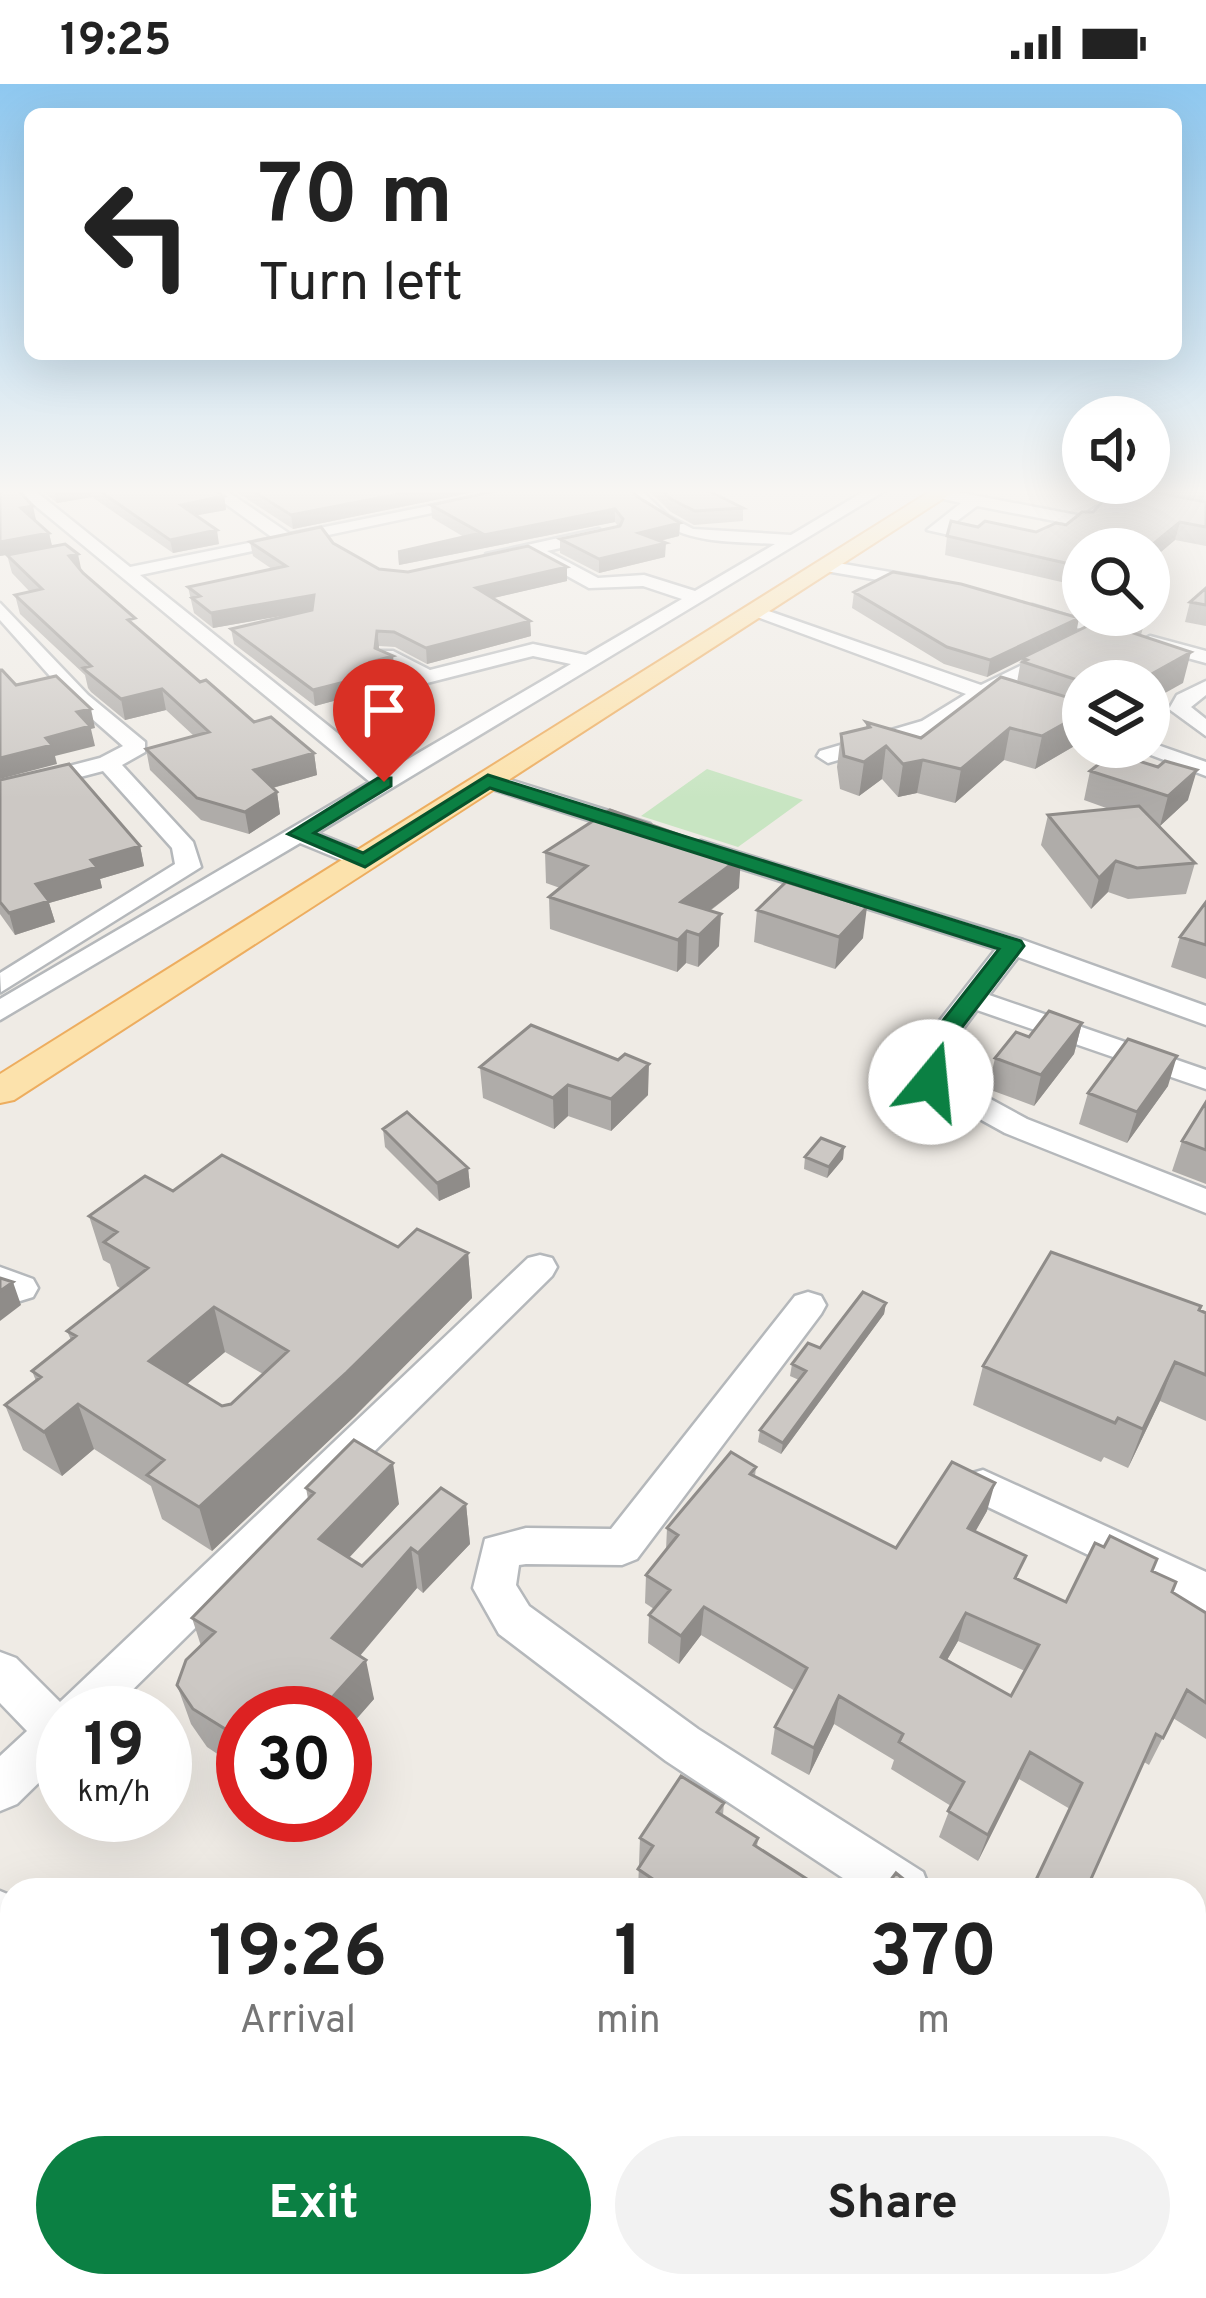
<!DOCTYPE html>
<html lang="en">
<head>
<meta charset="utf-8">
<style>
  :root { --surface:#fff; --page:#f2f2f2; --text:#222; --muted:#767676; --accent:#0b8043 }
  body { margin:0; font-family:Overpass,sans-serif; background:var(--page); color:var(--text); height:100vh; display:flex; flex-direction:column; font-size:45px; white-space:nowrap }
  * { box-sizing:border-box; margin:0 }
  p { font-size:39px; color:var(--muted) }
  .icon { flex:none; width:66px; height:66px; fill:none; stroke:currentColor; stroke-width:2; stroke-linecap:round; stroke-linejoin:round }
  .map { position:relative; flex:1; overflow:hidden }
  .sheet { position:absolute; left:0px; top:1794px; width:1206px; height:420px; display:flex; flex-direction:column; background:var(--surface); border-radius:36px 36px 0 0; box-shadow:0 12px 48px #0002 }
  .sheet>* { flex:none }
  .hud { position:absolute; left:24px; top:24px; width:1158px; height:252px; border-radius:18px; box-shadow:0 12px 48px #0002; background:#fff; color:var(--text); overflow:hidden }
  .controls { position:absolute; left:1062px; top:312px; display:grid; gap:24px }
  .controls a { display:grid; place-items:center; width:108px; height:108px; border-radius:50%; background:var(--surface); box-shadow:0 12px 48px #0002; font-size:60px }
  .speed { position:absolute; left:36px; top:1602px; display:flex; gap:24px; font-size:60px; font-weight:700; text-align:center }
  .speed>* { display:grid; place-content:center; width:156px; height:156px; border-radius:50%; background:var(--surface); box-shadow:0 12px 48px #0002; line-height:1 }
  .speed small { font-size:30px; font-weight:400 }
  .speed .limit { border:18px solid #d22; background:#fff; color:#111 }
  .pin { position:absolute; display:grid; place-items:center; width:102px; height:102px; color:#fff; margin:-123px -51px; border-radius:50% 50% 50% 0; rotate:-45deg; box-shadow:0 0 12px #0007 }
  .pin .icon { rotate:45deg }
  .me { position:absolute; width:132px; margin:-66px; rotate:17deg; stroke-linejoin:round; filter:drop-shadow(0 0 9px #0008) }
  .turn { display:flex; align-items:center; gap:42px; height:252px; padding:0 36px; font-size:54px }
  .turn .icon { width:156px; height:156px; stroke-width:2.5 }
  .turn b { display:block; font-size:84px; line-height:102px }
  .eta { display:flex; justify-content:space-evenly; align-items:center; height:204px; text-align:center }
  .eta b { font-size:72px; font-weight:700; line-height:84px }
  .primary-button { display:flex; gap:24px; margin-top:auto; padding:24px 36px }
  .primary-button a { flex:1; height:138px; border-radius:72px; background:var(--accent); color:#fff; font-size:48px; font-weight:700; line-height:138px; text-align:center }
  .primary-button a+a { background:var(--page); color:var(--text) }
  .status { display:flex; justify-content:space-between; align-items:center; height:84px; padding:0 60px; background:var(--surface); direction:ltr }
  .status svg { height:33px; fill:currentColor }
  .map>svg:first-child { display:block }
  .green { fill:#c8e5c2 }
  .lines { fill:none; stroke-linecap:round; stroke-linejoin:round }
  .minor-casing { stroke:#b5b8bb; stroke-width:5 }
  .major-casing { stroke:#edad5f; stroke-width:4 }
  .minor { fill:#fff; fill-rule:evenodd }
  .major { fill:#fce2ac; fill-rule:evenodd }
  .wall { fill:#afaca9; fill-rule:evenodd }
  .shaded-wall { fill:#8f8c89 }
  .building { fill:#ccc8c4; stroke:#8f8c89; stroke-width:3; fill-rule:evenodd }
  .route { fill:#0b8043; stroke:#07532c; stroke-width:3 }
</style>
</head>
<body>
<div class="status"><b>19:25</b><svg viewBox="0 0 49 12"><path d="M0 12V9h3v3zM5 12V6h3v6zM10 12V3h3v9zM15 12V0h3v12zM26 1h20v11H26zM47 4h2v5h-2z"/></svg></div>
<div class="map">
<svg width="1206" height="2214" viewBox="0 0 1206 2214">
  <rect width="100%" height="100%" fill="#efebe5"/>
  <path class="green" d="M407,616L428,632L357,651L337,634Z
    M707,685L803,716L738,763L641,732Z"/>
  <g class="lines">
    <defs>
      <path id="minor" d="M15,405H33L130,483L273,454L205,405H224L290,450L513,405H545L140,491L386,688L571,580L533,572L427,599L379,575V567H393L430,586L533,560L586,571L682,515L643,502L589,504L529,471L486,478V470L599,445L605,454L547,467L598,494L644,491L695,507L775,460C706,456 672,461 623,405H640L668,432L693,445L791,451L868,405H888L317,749L374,772V782H356L300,759L0,936V915L370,698Z
        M941,405L1082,432L1096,423L1104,428L1086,443L977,422L949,443L982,448L976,457L927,446L961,419L935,413Z
        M1072,405H1106L1206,424V434Z
        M826,477L925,494L934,499L925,504L820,486V478Z
        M0,519L88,611L145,658V668L122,681L193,758L201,783L1,908L0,889L175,780L172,764L103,687L0,714V700L100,674L123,662L74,619L0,536Z
        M1032,521L1117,547L1000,608L1083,637V650L984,616L938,647L828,679L817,672L820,667L922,637L966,610L744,528L760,524L981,601L1090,548L1032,529Z
        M1150,552L1206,567V579L1143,562L1140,558Z
        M1206,597V611L1191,623L1206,635V652L1169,625L1177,611Z
        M1149,658L1206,678V692L1130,663H1149Z
        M488,689L650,740L653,745L632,750L480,701L477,696Z
        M701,757L1023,856L1206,922V941L1018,873L989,911L1206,986V1005L977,926L939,977V987L1027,1035L1206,1105V1129L1005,1049L913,998L909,976L996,865L692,769V759Z
        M540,1171L552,1174L557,1183L552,1192L109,1629H63V1675L17,1720L0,1727V1672L27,1647L0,1619V1568L16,1574L60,1618L528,1174Z
        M0,1183L33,1195L38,1204L33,1213L20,1217L0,1210Z
        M808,1208L821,1212L826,1221L821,1230L637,1475L622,1481L526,1480L519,1481L516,1501L529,1522L698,1645L923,1788L930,1806H861L666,1677L499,1550L473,1504L485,1455L526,1444L611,1445L795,1212Z
        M983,1386L1206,1488V1527L969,1414L963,1402L969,1390Z
        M0,1807L12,1812V1869L0,1864Z
        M1194,1954L1206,1959V2015L1194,2010Z
        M390,2202H492L487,2214H395Z"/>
      <path id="major" d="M934,405H958L14,1016L0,1019V990Z"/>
    </defs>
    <use href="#minor" class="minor-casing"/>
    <use href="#major" class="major-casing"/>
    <use href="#minor" class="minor"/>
    <use href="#major" class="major"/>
  </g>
  <path class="wall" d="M0,405L49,449L52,462L82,487L137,544L200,598L254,638L314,669L317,691L273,704L277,708L280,730L249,750L201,736L150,686L146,665L194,652L166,626L125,636L91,608L88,604L85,591L20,530L15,511L30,508L12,489L7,471L0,472Z
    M40,405H213L224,412L226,426L196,431L219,460L173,469L92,413L57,419Z
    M232,405H489L293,445Z
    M647,405H705L743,424V437L694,441L671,428Z
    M1114,405H1206V462L1175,456L1149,478V465H1083V503L945,471L947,452L978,443L1036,448L1066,441L1093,428Z
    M638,413L680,439L679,452L660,457L665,473L599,489L560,469V455L618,442L615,438L399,481L398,468L464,453L432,434L431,421Z
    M250,458L333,459L379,485L408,488L567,483V497L493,514L530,537L531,552L427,580L395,563L379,562V565L395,588L384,591L385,603L315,622L234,560L231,545L312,526L213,544L194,529L188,503L272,485L253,472Z
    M1206,504V542L1185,538L1190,518Z
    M854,508L1076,547L1144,540L1141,551L1183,599L1083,597V657L1035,685L1004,676L955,719L917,709L898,713L882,695L859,712L840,705L837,683L841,650L866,644V638L921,654L1017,598L1021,576L987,593L944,580L852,524Z
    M1090,687L1188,716L1160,742L1158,741L1195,779L1186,810L1128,815L1108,808L1091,825L1041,761L1048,731L1109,725L1084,716Z
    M0,696L140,762L144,782L100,795L102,804L49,819L55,838L15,851L0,830Z
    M545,768L739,804L710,827L719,862L698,883L686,879L677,888L550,845L549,813L560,804L546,799Z
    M1206,818V895L1171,883L1180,853Z
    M757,826L863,854L835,885L754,858Z
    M1082,939L1074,970L1034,1022L988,1005L995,974L1029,953Z
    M480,983L648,1011L611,1047L568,1032L554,1045L483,1014Z
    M1168,1002L1127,1059L1079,1040L1088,1009Z
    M1206,1018V1100L1172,1087L1182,1057Z
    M383,1045L468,1084L470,1103L439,1117L385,1063Z
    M844,1063L843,1075L827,1094L804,1085L805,1073Z
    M173,1107L398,1163L468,1169L472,1214L355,1332L212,1467L162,1435L151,1402L94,1365L62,1392L23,1366L5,1321L36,1297L32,1287L71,1256L67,1247L121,1205L117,1202L110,1180L103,1176L89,1132ZM225,1268L263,1290L231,1320L222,1322L187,1300Z
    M886,1219L884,1230L781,1370L758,1358L760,1346L799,1296L790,1292L792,1280L820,1264Z
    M1199,1226L1206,1229V1337L1160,1317L1128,1384L1104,1373L1101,1378L973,1321L983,1282Z
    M756,1383L755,1392L896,1464L987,1427L975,1447L1019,1496L1066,1518L1152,1487L1172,1508L1206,1529V1655L1173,1634L1149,1681L1144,1678L1086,1806H1031L1070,1725L1019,1695L978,1777L939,1753L951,1722L891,1685L894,1676L834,1640L809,1691L771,1670L775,1643L795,1607L701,1551L679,1580L648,1559L649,1531L654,1525L645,1519L646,1491L666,1466L667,1444ZM958,1557L1025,1587L1011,1612L947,1576Z
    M306,1404L399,1420L349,1474L362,1482L466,1420L470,1460L423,1509L417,1504L360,1572L374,1615L345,1648V1629H243V1687L207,1663L191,1640L177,1601L201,1562L192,1534L308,1415Z
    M724,1719L723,1731L758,1754L757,1763L824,1806H638L640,1754Z
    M1194,2016L1206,2024V2115L1194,2107Z
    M619,2202H765L759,2214H755L746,2207L742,2214H634Z
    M952,2202H1194L1206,2214H947Z"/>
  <path class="shaded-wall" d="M57,405H90L92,413L57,419L54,406Z
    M424,405H489L293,445L291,431Z
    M224,412L226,426L183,434L181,421Z
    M33,422L36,436L24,438L21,424Z
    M615,425V438L399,481L398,468Z
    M1180,438L1175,456L1149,478V465H1147Z
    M680,439L679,452L639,462V449Z
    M217,446L219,460L173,469L170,456Z
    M49,449L52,462L0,472V458Z
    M666,459L665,473L599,489V475Z
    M78,470L82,489L69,472Z
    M567,483V497L477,518L476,504Z
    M314,511L316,526L213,544L211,529Z
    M1079,534L1076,550L1022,574L1021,576L987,593L990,576Z
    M530,537L531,552L427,580L426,564Z
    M377,547L379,562L377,577L393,572L395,588L384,591L385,603L315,622L313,606L371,578L375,564Z
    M1191,568L1183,599L1149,618V597H1139Z
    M162,605L166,626L125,636L121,615Z
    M91,625L95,644L91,645L95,662L55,672L57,680L0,695V674L46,654L77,628Z
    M1083,629V657L1035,685L1042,652Z
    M1010,644L1004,676L955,719L961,685Z
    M886,662L882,695L859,712L864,678Z
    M314,669L317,691L258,708L254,686Z
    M923,676L917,709L898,713L903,680Z
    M1197,686L1188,716L1160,742L1168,712Z
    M277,708L280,730L249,750L245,728Z
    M140,762L144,782L100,795L102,804L49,819L55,838L15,851L9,829L36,800L91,776Z
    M741,773L739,804L680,849L681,818Z
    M1116,777L1108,808L1091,825L1099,794Z
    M867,823L863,854L835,885L839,853Z
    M721,830L719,862L698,883L699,851Z
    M687,847L686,879L677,888L678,856Z
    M1082,939L1074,970L1034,1022L1041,991Z
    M1177,972L1168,1002L1127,1059L1137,1028Z
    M649,980L648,1011L611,1047V1015Z
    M568,1001V1032L554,1045L553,1014Z
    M844,1063L843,1075L827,1094L829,1083Z
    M468,1084L470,1103L439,1117L437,1099Z
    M468,1169L472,1214L355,1332L212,1467L199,1423Z
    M13,1198L21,1221L0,1237V1207Z
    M886,1219L884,1230L781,1370L783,1359Z
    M214,1223L225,1268L162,1321L149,1277Z
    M1175,1278L1160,1317L1128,1384L1143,1345Z
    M78,1320L94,1365L62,1392L44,1348Z
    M393,1379L399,1420L328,1496L319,1455Z
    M995,1399L987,1427L961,1473L968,1444Z
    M466,1420L470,1460L423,1509L418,1469Z
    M411,1464L417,1504L341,1594L332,1554Z
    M704,1523L701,1551L679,1580L681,1552Z
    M966,1529L958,1557L933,1600L941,1573Z
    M366,1576L374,1615L345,1648V1629H318Z
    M839,1612L834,1640L809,1691L814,1664Z
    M1030,1668L1019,1695L978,1777L988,1751Z
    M743,2202H747L742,2214H737Z"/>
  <path class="building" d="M0,405H17L33,422L21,424L49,449L0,458Z
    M97,405H213L224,412L181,421L217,446L170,456Z
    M250,405H424L291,431Z
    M504,405H630L638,413L680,439L639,449L666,459L599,475L560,455L620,442L623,435L615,425L398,468L481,449L431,421Z
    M660,405H705L743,424L695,427L671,415Z
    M1114,405H1138L1206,418V443L1180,438L1147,465H1083V483L947,452L951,437L978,443L985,437L1036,448L1056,439L1066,441L1082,428H1093Z
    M321,443L333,459L379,485L408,488L528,462L567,483L476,504L530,537L426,564L394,548L377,547L375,564L393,572L371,578L384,588L313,606L231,545L312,526L314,511L211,529L192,514L200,512L188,503L286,482L250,458Z
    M65,460L78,470L69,472L83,489L135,534L128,536L200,598L206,596L254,638L271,633L314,669L254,686L277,708L245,728L197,714L146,665L209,648L162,605L121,615L86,587L83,584L91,582L15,511L42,505L7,471Z
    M893,488L961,500L1079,534L990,576L947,563L854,508Z
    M1206,504V521L1190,518Z
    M1110,531H1116L1144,540L1130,548L1191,568L1139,597L1083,598L1023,578L1027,576L1022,574Z
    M0,586H2L16,601L56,592L91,625L77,628L90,642L46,654L52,661L0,674Z
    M1001,593L1083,618V629L1042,652L1010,644L961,685L923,676L903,680L886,662L864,678L844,672L841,650L870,643L866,638L921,654Z
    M1113,669L1158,683L1165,677L1197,686L1168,712L1090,687Z
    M69,680L140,762L91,776L97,783L36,800L49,817L9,829L0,818V696Z
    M1139,722L1195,779L1137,784L1116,777L1099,794L1048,731Z
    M610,726L741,773L681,818L721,830L699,851L687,847L678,856L549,813L587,782L545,768Z
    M786,798L867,823L839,853L757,826Z
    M1206,818V861L1180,853Z
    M1049,927L1082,939L1041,991L995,974L1016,948L1029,953Z
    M531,941L618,976L625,970L649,980L611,1015L568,1001L553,1014L480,983Z
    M1128,955L1177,972L1137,1028L1088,1009Z
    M1206,1018V1066L1182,1057Z
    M407,1028L468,1084L437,1099L383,1045Z
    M821,1054L844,1063L829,1083L805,1073Z
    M222,1071L398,1163L417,1145L468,1169L347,1288L199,1423L147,1391L164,1376L78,1320L44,1348L5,1321L41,1293L32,1287L76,1252L67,1247L148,1184L104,1158L117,1148L89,1132L145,1092L173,1107ZM214,1223L288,1267L231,1320L222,1322L149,1277Z
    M1051,1168L1201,1222L1199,1226L1206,1229V1291L1175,1278L1143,1345L1118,1334L1115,1339L983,1282Z
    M0,1194L13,1198L0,1207Z
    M863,1208L886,1219L783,1359L760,1346L806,1287L792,1280L808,1259L820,1264Z
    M354,1356L393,1379L319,1455L362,1482L441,1404L466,1420L418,1469L411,1464L332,1554L366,1576L318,1629H243V1656L193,1625L177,1601L186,1576L215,1548L192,1534L314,1409L306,1404Z
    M731,1368L756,1383L750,1390L896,1464L952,1378L995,1399L968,1444L1026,1472L1015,1494L1066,1518L1095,1459L1104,1463L1110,1452L1157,1475L1152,1487L1176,1498L1172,1508L1206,1529V1619L1187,1606L1163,1654L1156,1650L1086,1806H1043L1034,1800L1082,1699L1030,1668L988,1751L948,1727L964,1698L899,1658L903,1650L839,1612L814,1664L775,1643L807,1584L704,1523L681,1552L649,1531L670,1506L646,1491L678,1451L667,1444ZM966,1529L1039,1561L1011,1612L941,1573Z
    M681,1692L724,1719L717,1728L758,1754L754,1761L824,1806H669L638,1785L653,1762L640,1754Z
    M896,1789L917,1806H883Z
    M1194,2016L1206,2024V2074L1194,2067Z
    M1194,2186L1206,2194V2214H952L957,2202H1194Z
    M650,2202H743L737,2214H666Z
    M834,2202H854L868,2214H827Z"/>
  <linearGradient id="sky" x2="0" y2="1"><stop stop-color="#8ec8f0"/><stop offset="0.57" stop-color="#f8f6f3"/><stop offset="1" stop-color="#f8f6f3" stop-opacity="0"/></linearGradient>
  <rect width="1206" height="715" fill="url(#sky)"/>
  <path class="route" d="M488,691L1021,857L1024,862L937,976L943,998L931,1006L911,992L912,976L999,865L490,704L365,783L288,750L378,694H391V702L314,749L363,769Z"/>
</svg>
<div class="controls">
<a><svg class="icon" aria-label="sound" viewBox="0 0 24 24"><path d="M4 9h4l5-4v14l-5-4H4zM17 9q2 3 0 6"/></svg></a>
<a><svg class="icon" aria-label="search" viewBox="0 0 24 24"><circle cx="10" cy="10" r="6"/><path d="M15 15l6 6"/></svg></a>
<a><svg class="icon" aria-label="layers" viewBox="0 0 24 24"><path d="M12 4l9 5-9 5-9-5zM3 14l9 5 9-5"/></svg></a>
</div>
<div class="speed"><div>19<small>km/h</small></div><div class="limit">30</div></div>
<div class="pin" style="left:384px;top:698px;background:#d93025"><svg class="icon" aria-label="arrive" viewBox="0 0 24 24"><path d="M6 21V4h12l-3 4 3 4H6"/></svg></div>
<svg class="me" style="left:931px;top:998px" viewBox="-20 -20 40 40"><circle r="19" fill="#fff"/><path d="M0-13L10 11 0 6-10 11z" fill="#0b8043"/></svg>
<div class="hud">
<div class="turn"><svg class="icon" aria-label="left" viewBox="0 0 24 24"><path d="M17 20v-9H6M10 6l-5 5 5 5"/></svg><div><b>70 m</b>Turn left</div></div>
</div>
<section class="sheet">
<div class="eta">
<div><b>19:26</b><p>Arrival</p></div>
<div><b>1</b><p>min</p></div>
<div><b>370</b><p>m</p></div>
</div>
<div class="primary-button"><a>Exit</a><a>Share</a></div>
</section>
</div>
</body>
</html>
